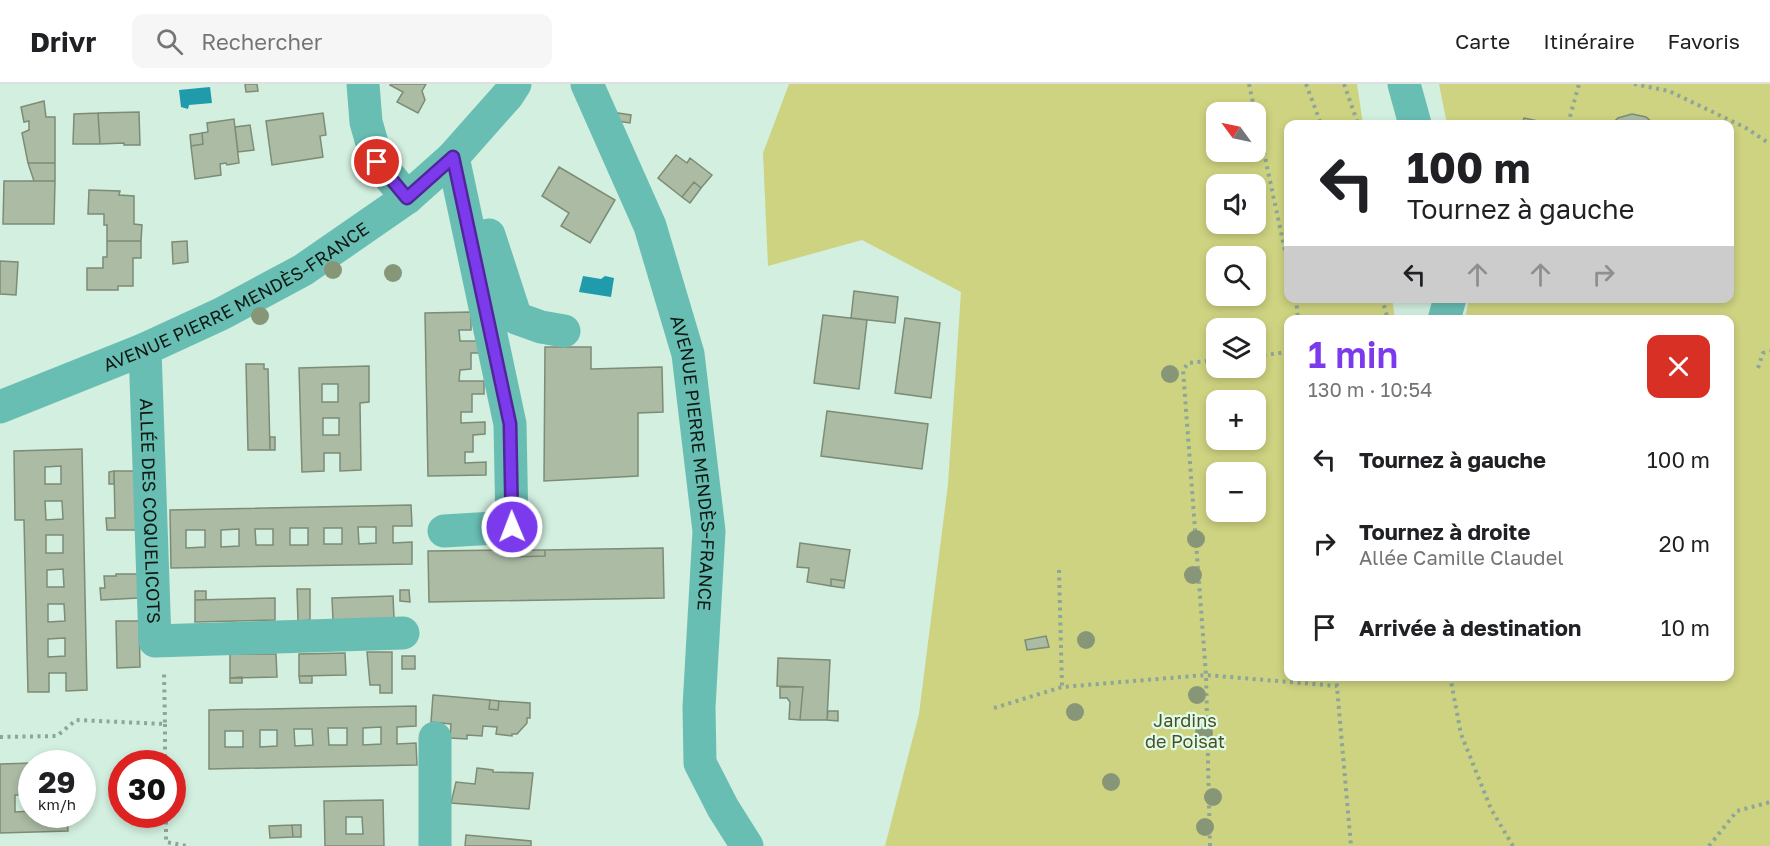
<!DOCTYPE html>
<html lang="fr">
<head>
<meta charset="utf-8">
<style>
  :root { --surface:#fff; --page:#f6f6f6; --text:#202124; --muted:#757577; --line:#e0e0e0; --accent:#7c3aed }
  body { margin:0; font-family:"Golos Text",sans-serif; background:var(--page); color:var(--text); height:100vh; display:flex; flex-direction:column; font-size:22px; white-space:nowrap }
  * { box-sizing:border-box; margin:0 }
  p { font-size:20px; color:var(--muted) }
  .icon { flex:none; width:33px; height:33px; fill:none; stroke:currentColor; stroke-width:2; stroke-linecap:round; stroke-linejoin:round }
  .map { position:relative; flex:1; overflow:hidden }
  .details { position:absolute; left:1284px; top:231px; width:450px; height:366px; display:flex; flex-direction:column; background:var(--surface); border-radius:12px; box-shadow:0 3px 9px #0003 }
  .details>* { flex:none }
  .top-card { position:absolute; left:1284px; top:36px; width:450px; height:183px; border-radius:12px; box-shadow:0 3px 9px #0003; background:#fff; color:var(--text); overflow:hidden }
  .needle { width:39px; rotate:303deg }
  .tools { position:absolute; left:1206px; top:18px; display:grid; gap:12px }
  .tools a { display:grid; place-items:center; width:60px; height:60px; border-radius:12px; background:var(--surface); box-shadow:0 3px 9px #0003; font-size:30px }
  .speed { position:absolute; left:18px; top:666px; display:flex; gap:12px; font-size:30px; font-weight:700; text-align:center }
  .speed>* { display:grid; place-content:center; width:78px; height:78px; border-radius:50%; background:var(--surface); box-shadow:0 3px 9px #0003; line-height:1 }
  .speed small { font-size:15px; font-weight:400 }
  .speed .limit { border:9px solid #d22; background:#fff; color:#111 }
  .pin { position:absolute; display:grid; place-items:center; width:51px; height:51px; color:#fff; margin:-26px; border:3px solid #fff; border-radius:50%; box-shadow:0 2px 6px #0007 }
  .me { position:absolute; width:66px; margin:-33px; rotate:359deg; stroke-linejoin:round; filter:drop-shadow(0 0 4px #0008) }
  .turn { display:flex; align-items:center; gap:21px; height:126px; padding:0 24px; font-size:27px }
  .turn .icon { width:78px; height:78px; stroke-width:2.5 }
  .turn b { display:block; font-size:42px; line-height:51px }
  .lanes { display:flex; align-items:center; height:57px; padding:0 24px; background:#0003; justify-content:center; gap:30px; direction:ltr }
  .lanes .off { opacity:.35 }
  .round { display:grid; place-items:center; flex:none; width:63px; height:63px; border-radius:12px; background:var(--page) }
  .headline { display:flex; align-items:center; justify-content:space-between; height:102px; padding:0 24px }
  h1 { font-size:36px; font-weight:600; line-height:45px; color:var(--accent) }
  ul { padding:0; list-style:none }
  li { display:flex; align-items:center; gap:18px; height:84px; padding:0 24px }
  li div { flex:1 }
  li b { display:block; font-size:22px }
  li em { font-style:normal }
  header { display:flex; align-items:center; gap:36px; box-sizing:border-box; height:84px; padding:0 30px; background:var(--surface); border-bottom:2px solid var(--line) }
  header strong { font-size:28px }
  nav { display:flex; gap:33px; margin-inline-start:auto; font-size:21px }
  .search { width:420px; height:54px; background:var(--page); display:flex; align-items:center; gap:15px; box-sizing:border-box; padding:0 21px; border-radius:12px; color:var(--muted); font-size:22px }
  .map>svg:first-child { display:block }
  .green { fill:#ced381; fill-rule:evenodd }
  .water { fill:#1f9bac }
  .building { fill:#abbba4; stroke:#7c8c75; stroke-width:1.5; fill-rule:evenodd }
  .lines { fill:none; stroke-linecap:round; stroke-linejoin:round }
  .path { stroke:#8ea599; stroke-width:4; stroke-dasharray:3 4.5; stroke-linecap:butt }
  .minor { stroke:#69beb3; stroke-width:33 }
  .tree { fill:#889678 }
  .route-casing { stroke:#51269a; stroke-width:15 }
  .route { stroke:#7c3aed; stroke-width:10 }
  .labels { text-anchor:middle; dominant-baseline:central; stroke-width:4.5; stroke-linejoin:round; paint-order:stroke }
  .street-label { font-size:18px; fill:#0f1914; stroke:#e0fdec }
  .park-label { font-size:18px; fill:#4c4e23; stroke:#e0fdec }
</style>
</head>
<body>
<header>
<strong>Drivr</strong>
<div class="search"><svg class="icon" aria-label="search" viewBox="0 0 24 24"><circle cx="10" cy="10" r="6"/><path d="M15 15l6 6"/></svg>Rechercher</div>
<nav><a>Carte</a><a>Itinéraire</a><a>Favoris</a></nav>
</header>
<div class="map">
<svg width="1770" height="762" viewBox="0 0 1770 762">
  <rect width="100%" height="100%" fill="#d2efdf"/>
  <path class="green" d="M789,0H1357L1363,40H1288V214L1392,215L1395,235L1288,236V592H1730V236L1465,235L1469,215L1730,214V40H1447L1439,0H1770V762H885L919,630L948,400L961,208L862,156L768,182L763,69ZM1216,28H1256V68H1216ZM1216,100H1256V140H1216ZM1216,172H1256V212H1216ZM1216,244H1256V284H1216ZM1216,316H1256V356H1216ZM1216,388H1256V428H1216Z"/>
  <path class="water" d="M210,3L212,19L189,21L188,25L181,23L179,6Z
    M583,192L601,195L605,192L614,194L611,213L579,208Z"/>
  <path class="building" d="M245,0H257L258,7L246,8Z
    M391,0H426L422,7L425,16L418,29L397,18L403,8L390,1Z
    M44,17L46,33H55V79H28L22,49L29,46V37L24,38L21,23Z
    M139,28L140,61H124V59L100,60L98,29Z
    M98,29L100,60H73L74,30Z
    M323,29L326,51L320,52L323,73L272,81L266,37Z
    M618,29L631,31L630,39L617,37Z
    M1632,30L1646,33L1654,40H1612L1618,34Z
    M1524,34L1538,37L1537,40H1522Z
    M234,35L239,79L227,81L226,79L220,80L221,91L195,95L191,62L203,60L202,49L208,48L207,39Z
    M250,41L254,66L238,68L235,43Z
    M202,49L203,60L191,62L190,51Z
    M676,71L687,79L690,74L712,91L701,104L694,98L682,113L658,94Z
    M28,79H55V97H34Z
    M559,83L615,116L590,159L561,142L569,129L542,112Z
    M4,97H55L54,140H3Z
    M694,98L701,104L690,119L682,113Z
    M89,106L120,107L119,111L134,112V140L142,141L141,157H107V141H104V130H88Z
    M107,157H141V174H133V202H118V206H87V184H103V173H107Z
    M187,157L188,178L173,180L172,158Z
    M0,177L18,178L16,211L0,210Z
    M854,207L898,213L895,239L851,234Z
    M471,228V246H459L460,257H483V269H471V285L460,286L459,297H484V310H472V328H461V339L485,338V350L473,351V368H465V379L486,378V391L428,392L425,229Z
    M823,231L867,236L859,305L814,299Z
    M905,234L940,239L931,314L895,309Z
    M545,263H591V285L662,283L663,328L638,329V392L544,397Z
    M246,280H264V285H268L270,366H248Z
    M369,282V318L360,319L361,386L340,387V369H324V387L302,388L299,284ZM322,300H338V318H322ZM323,334H339V351H323Z
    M827,327L928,340L922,385L821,372Z
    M270,353H275V366H270Z
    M82,365L87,606L66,607V589H49V608H28L24,436H15L14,367ZM61,382V400H45V383ZM45,417H62L63,435L46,436ZM46,451H63V469H46ZM63,485L64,503H47V486ZM48,520H64L65,537L48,538ZM65,554V572L48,573V555Z
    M114,387H137V446H107L106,434H115Z
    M114,387V400H109V388Z
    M411,421L412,442H393V459L412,458V480L171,484L170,426ZM358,443H376V459L359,460ZM290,444H308V461H290ZM324,444H342V460H324ZM239,445V462L221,463V446ZM255,445H273V461H256ZM186,446H205V463L186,464Z
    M800,459L850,466L845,497L831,495V502L807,498L809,484L797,483Z
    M663,464L664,514L429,518L428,467L507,466L510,473L545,472V466Z
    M510,466H545V472L510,473Z
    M116,490H138V514L101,516L100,504H105L104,492H116Z
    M831,495L845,497L844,504L831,502Z
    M297,505H310V536L298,537Z
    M400,506H409L410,518L400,517Z
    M195,507H206V516H195Z
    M393,512L394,534L333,536L332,514Z
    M275,514V536L195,538V516Z
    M116,537H139L140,583L117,584Z
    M1046,552L1049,563L1027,566L1025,556Z
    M367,568H392V609H380V601H370Z
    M345,569L346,591L299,592V570Z
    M230,570H276L277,593L230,594Z
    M402,572H415V585H402Z
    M778,574L830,576L827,636H800L803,603L777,602Z
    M299,592H312V599H300Z
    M242,593V599H230V594Z
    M780,603H803L800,636L789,635L790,618L787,614H780Z
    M433,611L490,616L489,625L498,626L499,617L530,619V634H527V639L517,650H512V652L496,650L497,643L483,642L482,652L467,651V655L450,654L451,640L431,638Z
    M490,616L499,617L498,626L489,625Z
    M416,622V642L397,643V660L416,659L417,681L209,685V626ZM381,643V660L363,661V644ZM328,644H347V661H329ZM294,645H312L313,661L295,662ZM260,646H277V662L260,663ZM225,647H243V663H225Z
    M828,627H838V637L827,636Z
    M67,678L32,680V711H15V728L32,727V730H67L68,747L0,749V680Z
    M477,684L493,686V688L533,689L529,725L451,719L456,698L475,700Z
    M383,716L384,762H325L324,717ZM346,733H362L363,750H346Z
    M292,741L293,753L270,754L269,742Z
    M292,741H301V753H293Z
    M466,751L531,757V762H465Z"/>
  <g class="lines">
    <path class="path" d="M1249,0L1255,28
      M1306,0L1321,40
      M1344,0L1358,40
      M1634,0L1669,7L1746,44L1770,60
      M1256,31L1288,181
      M1568,40L1579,0
      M1296,214L1298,236
      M1382,214L1388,236
      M1256,272L1288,268
      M1758,284L1763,269L1770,267
      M1059,486L1062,603
      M1336,592L1351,762
      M1450,592L1461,650L1491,725L1513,762
      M994,624L1062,603L1206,591L1337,602
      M165,640V680
      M0,653L57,652L76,636L165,640L164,587
      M166,730V758L187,762
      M1210,762L1206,591L1183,286L1188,279L1216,276
      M1709,762L1737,727L1770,718"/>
    <g class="minor">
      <path d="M363,0L366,38L377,77L407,114"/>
      <path id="s1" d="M587,0L650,142L688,270L709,447L699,623L700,679L723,724L747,762"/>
      <path d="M1404,0L1415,40"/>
      <path d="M489,151L516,234L541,243L564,247"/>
      <path d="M1444,236L1450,214"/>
      <path id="s2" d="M145,265L155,557L403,549"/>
      <path id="s3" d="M0,323L145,265L221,230L303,186L407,114L453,73L508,11L515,0"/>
      <path d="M444,447L512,443L510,340L453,73"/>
      <path d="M435,654V762"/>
    </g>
  </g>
  <g class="tree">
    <circle cx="333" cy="186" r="9"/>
    <circle cx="393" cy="189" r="9"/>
    <circle cx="260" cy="232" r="9"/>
    <circle cx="1170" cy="290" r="9"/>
    <circle cx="1196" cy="455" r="9"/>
    <circle cx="1193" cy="491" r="9"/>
    <circle cx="1086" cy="556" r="9"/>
    <circle cx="1197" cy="611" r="9"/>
    <circle cx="1075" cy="628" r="9"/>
    <circle cx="1204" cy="649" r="9"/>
    <circle cx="1111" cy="698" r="9"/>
    <circle cx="1213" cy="713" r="9"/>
    <circle cx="1205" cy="743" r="9"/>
  </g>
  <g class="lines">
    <defs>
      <path id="route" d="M377,78L407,114L453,73L510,340L512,443"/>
    </defs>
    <use href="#route" class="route-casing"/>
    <use href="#route" class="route"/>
  </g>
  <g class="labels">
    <g class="street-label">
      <text stroke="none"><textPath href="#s3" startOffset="261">AVENUE PIERRE MENDÈS-FRANCE</textPath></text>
      <text stroke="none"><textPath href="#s1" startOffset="398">AVENUE PIERRE MENDÈS-FRANCE</textPath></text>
      <text stroke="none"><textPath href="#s2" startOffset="162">ALLÉE DES COQUELICOTS</textPath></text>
    </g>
    <g class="park-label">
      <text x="1185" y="636">Jardins<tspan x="1185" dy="21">de Poisat</tspan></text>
    </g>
  </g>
</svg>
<div class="tools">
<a><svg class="needle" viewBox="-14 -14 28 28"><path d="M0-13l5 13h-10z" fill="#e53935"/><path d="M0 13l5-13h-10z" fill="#757577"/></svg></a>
<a><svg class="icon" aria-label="sound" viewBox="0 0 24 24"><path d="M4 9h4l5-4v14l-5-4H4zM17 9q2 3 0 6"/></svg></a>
<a><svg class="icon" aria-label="search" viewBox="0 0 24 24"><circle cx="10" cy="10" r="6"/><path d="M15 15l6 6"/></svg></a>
<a><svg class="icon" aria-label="layers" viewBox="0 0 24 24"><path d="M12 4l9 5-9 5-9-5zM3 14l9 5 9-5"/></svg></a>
<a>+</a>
<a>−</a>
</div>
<div class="speed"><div>29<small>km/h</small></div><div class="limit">30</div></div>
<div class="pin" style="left:377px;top:78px;background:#d93025"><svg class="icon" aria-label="arrive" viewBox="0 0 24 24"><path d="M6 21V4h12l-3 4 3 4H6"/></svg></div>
<svg class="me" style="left:512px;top:443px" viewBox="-20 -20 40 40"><circle r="17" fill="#7c3aed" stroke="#fff" stroke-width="3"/><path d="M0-11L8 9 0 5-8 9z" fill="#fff"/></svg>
<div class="top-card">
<div class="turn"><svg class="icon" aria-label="left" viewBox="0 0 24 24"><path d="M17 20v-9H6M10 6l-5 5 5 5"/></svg><div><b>100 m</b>Tournez à gauche</div></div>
<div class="lanes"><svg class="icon" aria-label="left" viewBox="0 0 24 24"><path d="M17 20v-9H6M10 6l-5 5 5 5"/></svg><svg class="icon off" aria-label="ahead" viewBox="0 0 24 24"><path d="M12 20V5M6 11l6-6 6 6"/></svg><svg class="icon off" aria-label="ahead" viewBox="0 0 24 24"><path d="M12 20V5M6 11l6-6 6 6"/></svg><svg class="icon off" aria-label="right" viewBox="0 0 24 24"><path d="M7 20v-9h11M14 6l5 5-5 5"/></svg></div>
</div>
<section class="details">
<div class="headline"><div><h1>1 min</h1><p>130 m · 10:54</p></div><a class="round" style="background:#d93025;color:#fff"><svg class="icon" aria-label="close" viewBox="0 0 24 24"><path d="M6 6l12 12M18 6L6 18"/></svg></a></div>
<ul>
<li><svg class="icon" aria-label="left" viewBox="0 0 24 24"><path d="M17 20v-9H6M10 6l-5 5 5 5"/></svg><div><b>Tournez à gauche</b></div><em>100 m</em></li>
<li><svg class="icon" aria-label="right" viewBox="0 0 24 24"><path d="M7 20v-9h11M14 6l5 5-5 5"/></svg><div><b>Tournez à droite</b><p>Allée Camille Claudel</p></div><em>20 m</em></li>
<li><svg class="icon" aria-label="arrive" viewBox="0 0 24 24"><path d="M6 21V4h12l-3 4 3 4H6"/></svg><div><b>Arrivée à destination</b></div><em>10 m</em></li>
</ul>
</section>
</div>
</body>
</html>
